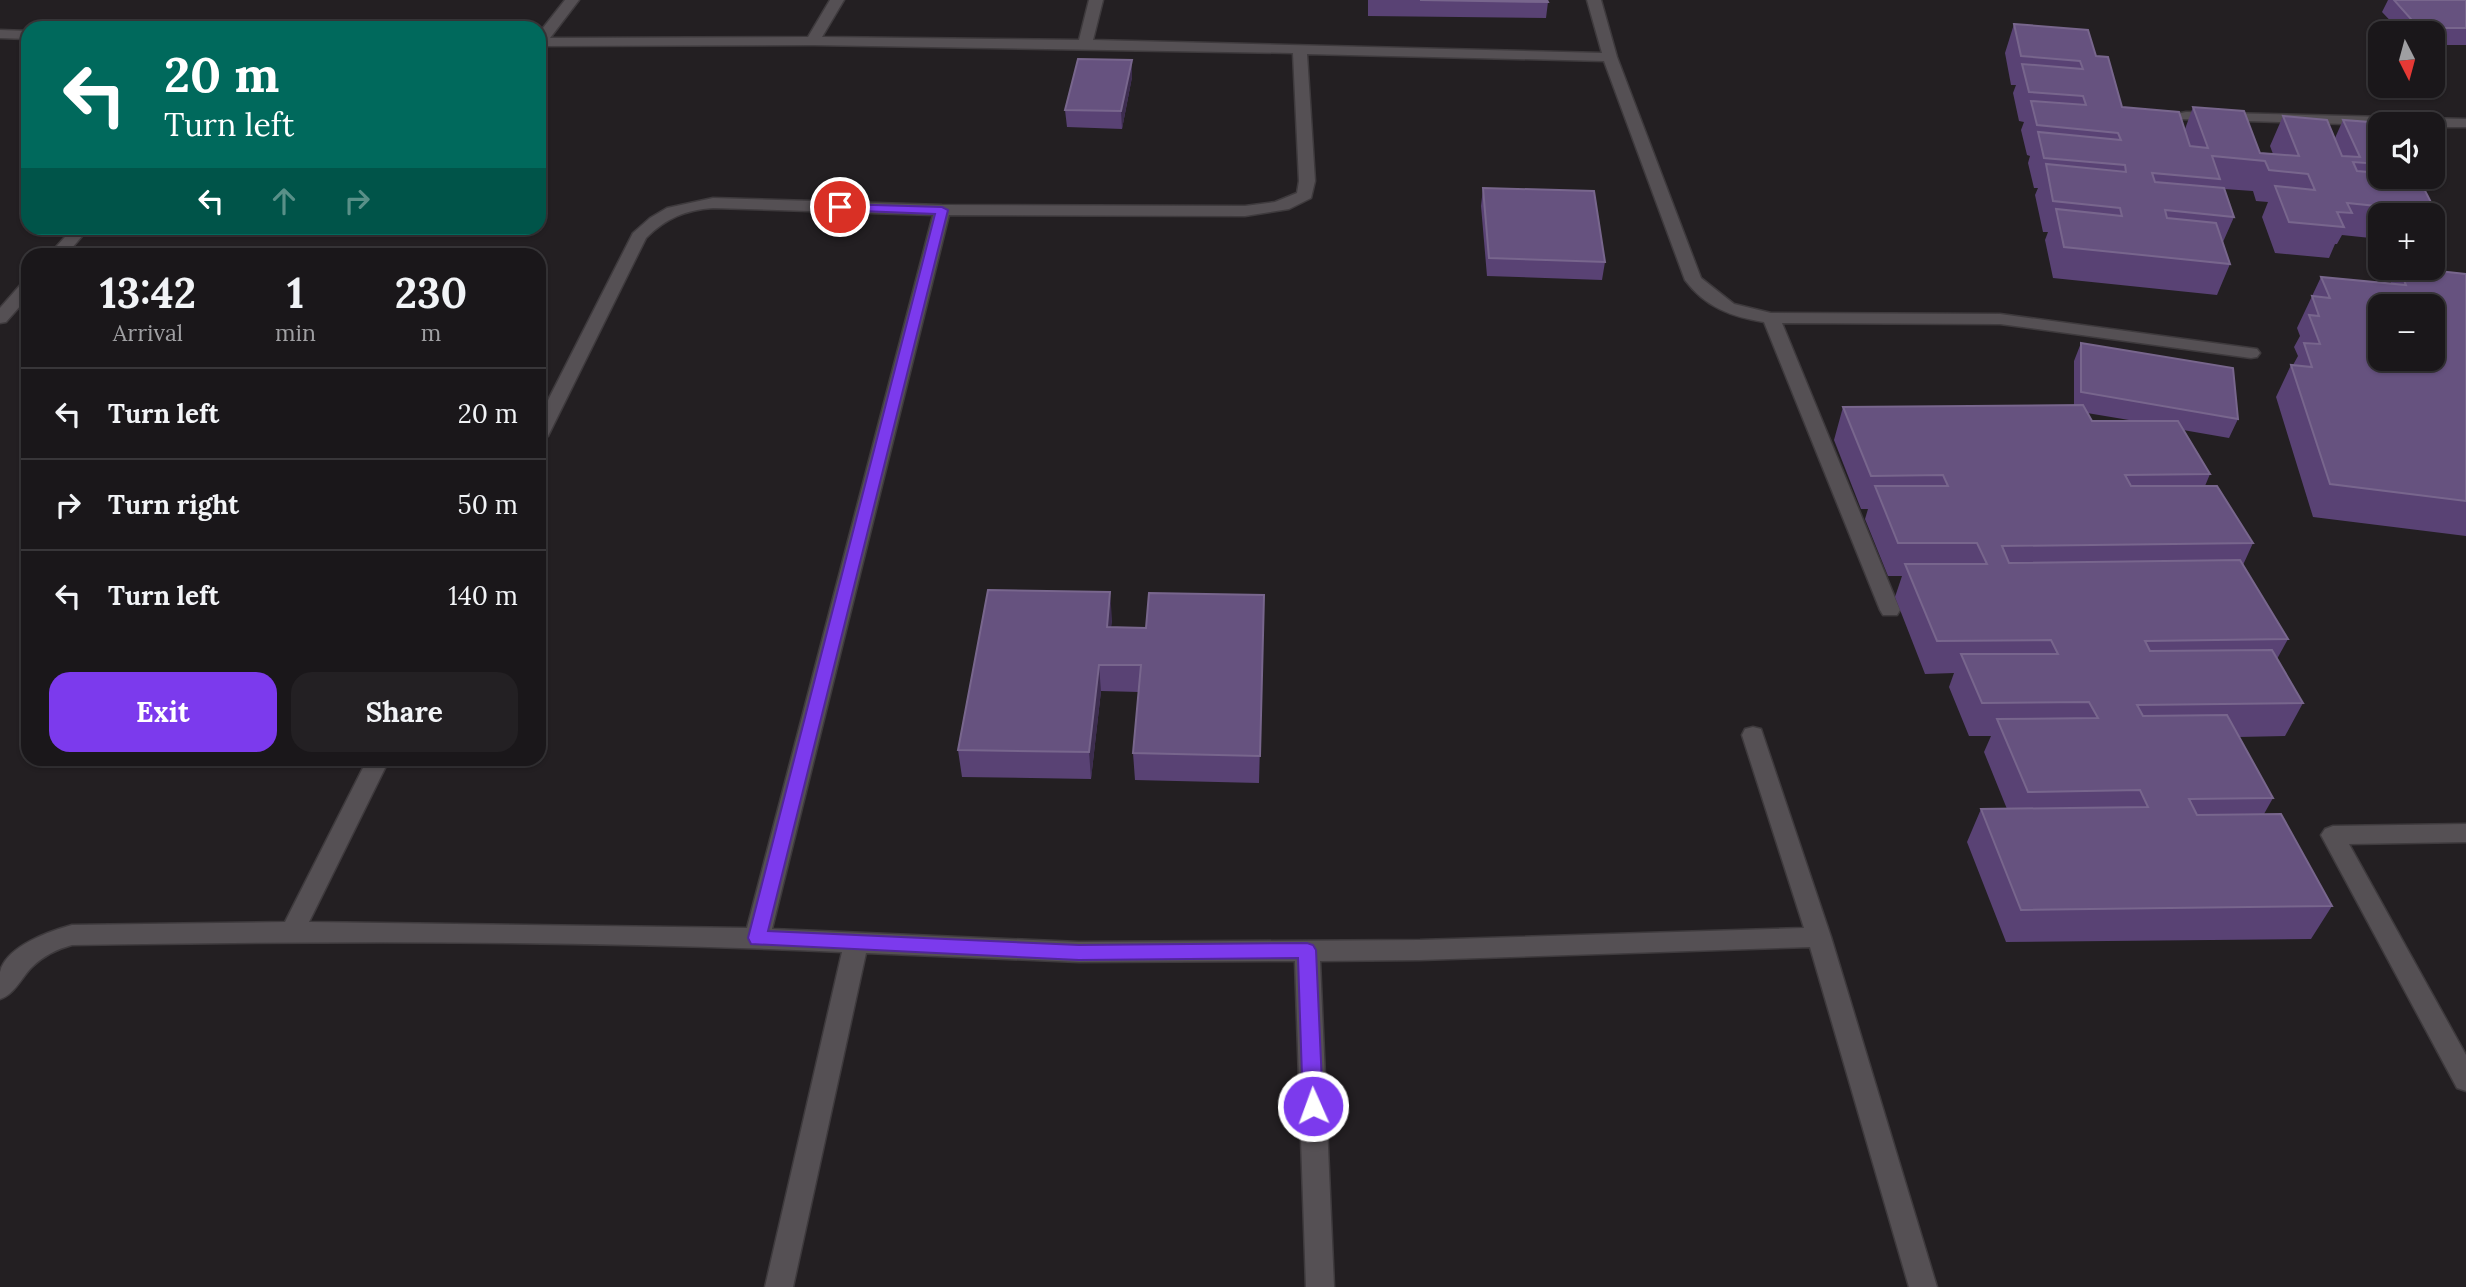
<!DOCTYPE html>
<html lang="en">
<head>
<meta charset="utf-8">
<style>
  :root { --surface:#1a171a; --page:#232023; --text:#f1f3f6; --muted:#9f9fa2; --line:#383639; --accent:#7c3aed }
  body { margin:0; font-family:Lora,serif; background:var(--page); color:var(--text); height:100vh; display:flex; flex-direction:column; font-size:26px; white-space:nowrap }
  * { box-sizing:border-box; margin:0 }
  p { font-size:23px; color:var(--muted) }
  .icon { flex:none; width:38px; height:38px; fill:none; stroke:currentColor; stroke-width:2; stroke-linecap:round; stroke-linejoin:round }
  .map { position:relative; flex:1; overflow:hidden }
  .details { position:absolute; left:21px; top:248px; width:525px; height:518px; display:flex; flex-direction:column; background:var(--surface); border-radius:21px; box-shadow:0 2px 5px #0004,0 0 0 2px var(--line) }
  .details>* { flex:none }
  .hud { position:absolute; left:21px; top:21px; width:525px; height:214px; border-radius:21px; box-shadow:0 2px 5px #0004,0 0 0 2px var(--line); background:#00695c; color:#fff; overflow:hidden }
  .needle { width:46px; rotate:174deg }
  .tools { position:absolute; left:2368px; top:21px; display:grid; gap:14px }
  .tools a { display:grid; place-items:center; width:77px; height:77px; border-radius:14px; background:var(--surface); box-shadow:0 2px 5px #0004,0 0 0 2px var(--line); font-size:35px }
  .pin { position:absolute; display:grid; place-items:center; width:60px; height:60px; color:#fff; margin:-30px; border:4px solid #fff; border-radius:50%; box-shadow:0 2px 7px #0007 }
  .me { position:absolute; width:77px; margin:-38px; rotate:358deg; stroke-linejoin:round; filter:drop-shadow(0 0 5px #0008) }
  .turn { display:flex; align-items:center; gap:24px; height:147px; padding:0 28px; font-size:32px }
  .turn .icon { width:91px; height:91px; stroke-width:2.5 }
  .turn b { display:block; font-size:49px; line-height:60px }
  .lanes { display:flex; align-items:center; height:66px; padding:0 28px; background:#0003; justify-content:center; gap:35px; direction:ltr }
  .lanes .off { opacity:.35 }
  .eta { display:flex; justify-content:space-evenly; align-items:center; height:119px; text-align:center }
  .eta b { font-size:42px; font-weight:700; line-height:49px }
  .action { display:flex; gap:14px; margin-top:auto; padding:14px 28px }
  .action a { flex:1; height:80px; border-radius:21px; background:var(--accent); color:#fff; font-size:28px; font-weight:700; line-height:80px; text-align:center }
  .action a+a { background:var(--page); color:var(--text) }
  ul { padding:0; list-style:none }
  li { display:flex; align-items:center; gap:21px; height:91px; padding:0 28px; border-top:2px solid var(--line) }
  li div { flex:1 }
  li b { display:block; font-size:26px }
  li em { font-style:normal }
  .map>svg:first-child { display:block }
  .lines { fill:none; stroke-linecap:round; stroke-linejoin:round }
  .minor-casing { stroke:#3e3a3d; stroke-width:3 }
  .minor { fill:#555054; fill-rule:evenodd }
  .wall { fill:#594274; fill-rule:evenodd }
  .shaded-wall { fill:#3d2d4f }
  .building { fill:#66527f; stroke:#78668d; stroke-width:2; fill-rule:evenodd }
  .route { fill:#7c3aed; stroke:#51269a; stroke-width:2 }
</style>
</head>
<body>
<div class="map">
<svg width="2466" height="1287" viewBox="0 0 2466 1287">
  <rect width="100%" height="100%" fill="#231f22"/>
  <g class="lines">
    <defs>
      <path id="minor" d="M565,0H579L550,38L808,37L830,0H844L822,37L1079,40L1089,0H1103L1093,40L1602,53L1587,0H1601L1617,57L1701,278L1734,304L1771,313L2000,314L2257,349L2260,353L2257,357L2251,358L2000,324L1782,323L1900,610L1897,615H1883L1880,610L1764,322C1732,317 1705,307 1685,280L1604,61L1307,54L1315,181L1311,198L1289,209L1245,216L949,215L772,929L1079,942L1420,940L1804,928L1742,735L1745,729L1753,727L1761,729L1831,937L1937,1287H1909L1810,947L1420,960L1320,961L1334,1287H1306L1295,961L1079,962L866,953L793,1287H765L842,952C586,940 328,941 72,945C57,949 43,956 32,967C21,978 15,994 0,999C0,991 0,980 0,972C6,946 50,931 72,925L285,922L367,760H389L309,922L747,928L933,215L713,208C686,210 666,218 646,238L548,436L539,442V418L633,233L650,218L667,208L713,198L942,205L1245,206L1275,202L1297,193L1299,181L1293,53L813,45L539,46V33Z
        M0,30L28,31V39L0,38Z
        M2186,112L2466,119V127H2432V124L2380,125L2181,119L2179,116L2181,113Z
        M73,228H89L65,256H48Z
        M28,282V297L6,322L0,323V308L22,283Z
        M2466,824V842L2349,844L2466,1055V1091L2457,1088L2321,835L2325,829L2333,826Z"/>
    </defs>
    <use href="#minor" class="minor-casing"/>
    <use href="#minor" class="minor"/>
  </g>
  <path class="wall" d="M1368,0H1547L1548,2L1546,18L1368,16Z
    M2388,0H2466V45H2432V33H2402L2382,12Z
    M2014,24L2096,56L2122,107L2185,129L2193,107L2260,153L2273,154L2270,146L2283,116L2335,138L2343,120L2380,124V177L2436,212L2432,219V215H2380V239L2342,235L2337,244H2335L2329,258L2275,253L2262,217L2268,202L2256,201L2253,191L2224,189L2234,217L2223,242L2230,264L2217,295L2053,278L2045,240L2048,232H2043L2035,195L2038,188H2034L2028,163L2030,156L2027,155L2021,130L2024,122L2019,121L2013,93L2016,85H2011L2005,53Z
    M1132,77L1122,129L1067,127L1065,110Z
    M1483,188L1605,262L1602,280L1487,276L1481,206Z
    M2398,268H2411L2466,274V536L2313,517L2276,397L2291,365H2293L2298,356L2294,347L2300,336L2297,328L2321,277L2390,284Z
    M2081,343L2238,419L2229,438L2183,430L2210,474L2205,486L2253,543L2243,565L2288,639L2277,659L2303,703L2285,736L2239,737L2273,798L2264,814L2332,906L2311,939L2006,942L1967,842L1981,809H2007L1984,752L1991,736H1969L1949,687L1954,673L1925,674L1895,597L1902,576H1888L1865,519L1868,509H1861L1834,440L1843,407L2074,405V361ZM2087,413L2135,421H2092Z
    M1264,595L1259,783L1135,780L1133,753L1139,692L1101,691L1091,779L962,777L958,750L1112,619L1111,627L1146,628Z"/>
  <path class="shaded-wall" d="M1132,60V77L1122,129L1121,111Z
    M1110,592L1112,619L1108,654L1107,627Z
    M1099,665L1101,691L1091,779L1089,752Z"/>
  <path class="building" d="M1420,0H1547L1548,2Z
    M2394,0H2466V28H2419Z
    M2014,24L2088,30L2096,56L2108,57L2122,107L2179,112L2190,146L2208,148L2193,107L2244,111L2260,153L2299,156L2283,116L2327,120L2342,156L2360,157L2343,120L2395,124H2380V164L2353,162L2357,171L2380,173V177H2418L2436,212L2347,203L2352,213L2337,212L2344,227L2289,222L2275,186L2315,190L2308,174L2269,170L2265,161L2212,156L2220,179L2152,173L2155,182L2224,188L2234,217L2165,210L2167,218L2216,223L2230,264L2064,247L2056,209L2122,216L2120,208L2053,201L2046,164L2126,172L2125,165L2044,158L2038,132L2121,140L2118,133L2037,125L2031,101L2086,105L2083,96L2029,92L2022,64L2083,69L2080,61L2021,56Z
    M1078,59L1132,60L1121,111L1065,110Z
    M1483,188L1594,191L1605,262L1489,258Z
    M2399,268H2411L2466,274V501L2330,484L2291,365L2312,367L2304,343L2320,344L2309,315L2319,316L2312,296L2330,298L2321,277L2406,285ZM2380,306H2432V359H2380Z
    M2081,343L2233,368L2238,419L2081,392Z
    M2083,405L2092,421H2178L2210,474L2125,475L2131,486H2217L2253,543L2002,546L2009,563L2240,560L2288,639L2145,641L2150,651L2272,650L2303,703L2137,705L2143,716L2227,715L2273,798L2189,799L2197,815L2281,814L2332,906L2021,910L1981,809L2148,807L2140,790L2028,792L1997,719L2098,718L2089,702L1982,703L1961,654H2058L2051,640L1937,641L1905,564H1987L1977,543H1898L1875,486H1948L1943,475L1871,476L1843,407Z
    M988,590L1110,592L1107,627L1146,628L1149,593L1264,595L1260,756L1133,753L1141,665H1099L1089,752L958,750Z"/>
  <path class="route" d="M840,204L942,207L948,210L768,931L1079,945L1307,943L1313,945L1316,950L1323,1106L1320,1112L1313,1114L1306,1112L1303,1106L1298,958L1079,960L751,944L748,938L935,214L836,210V205Z"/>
</svg>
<div class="tools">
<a><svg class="needle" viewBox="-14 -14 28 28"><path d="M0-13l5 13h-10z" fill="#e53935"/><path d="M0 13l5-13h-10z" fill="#9f9fa2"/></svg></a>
<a><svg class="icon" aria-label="sound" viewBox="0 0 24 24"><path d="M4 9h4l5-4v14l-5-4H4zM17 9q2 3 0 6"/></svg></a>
<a>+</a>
<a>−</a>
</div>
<div class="pin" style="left:840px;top:207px;background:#d93025"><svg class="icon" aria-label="arrive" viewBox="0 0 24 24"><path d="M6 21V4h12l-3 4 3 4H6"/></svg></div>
<svg class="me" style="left:1313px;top:1106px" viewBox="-20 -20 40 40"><circle r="17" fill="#7c3aed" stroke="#fff" stroke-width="3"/><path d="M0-11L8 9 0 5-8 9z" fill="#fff"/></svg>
<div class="hud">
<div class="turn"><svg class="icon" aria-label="left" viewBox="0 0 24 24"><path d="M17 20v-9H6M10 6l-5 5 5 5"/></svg><div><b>20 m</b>Turn left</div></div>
<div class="lanes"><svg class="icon" aria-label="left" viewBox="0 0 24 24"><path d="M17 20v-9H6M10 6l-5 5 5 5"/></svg><svg class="icon off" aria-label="ahead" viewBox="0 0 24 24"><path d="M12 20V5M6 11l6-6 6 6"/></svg><svg class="icon off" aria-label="right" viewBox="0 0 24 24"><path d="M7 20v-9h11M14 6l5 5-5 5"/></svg></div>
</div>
<section class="details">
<div class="eta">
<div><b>13:42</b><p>Arrival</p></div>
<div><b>1</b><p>min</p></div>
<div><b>230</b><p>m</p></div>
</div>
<ul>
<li><svg class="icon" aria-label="left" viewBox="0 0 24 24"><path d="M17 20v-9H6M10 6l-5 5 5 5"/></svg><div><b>Turn left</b></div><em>20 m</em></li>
<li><svg class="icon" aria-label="right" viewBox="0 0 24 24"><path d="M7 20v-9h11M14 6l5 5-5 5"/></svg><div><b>Turn right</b></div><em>50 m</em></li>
<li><svg class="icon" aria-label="left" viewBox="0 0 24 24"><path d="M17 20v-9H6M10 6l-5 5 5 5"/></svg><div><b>Turn left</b></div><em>140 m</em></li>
</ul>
<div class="action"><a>Exit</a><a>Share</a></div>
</section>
</div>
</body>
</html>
